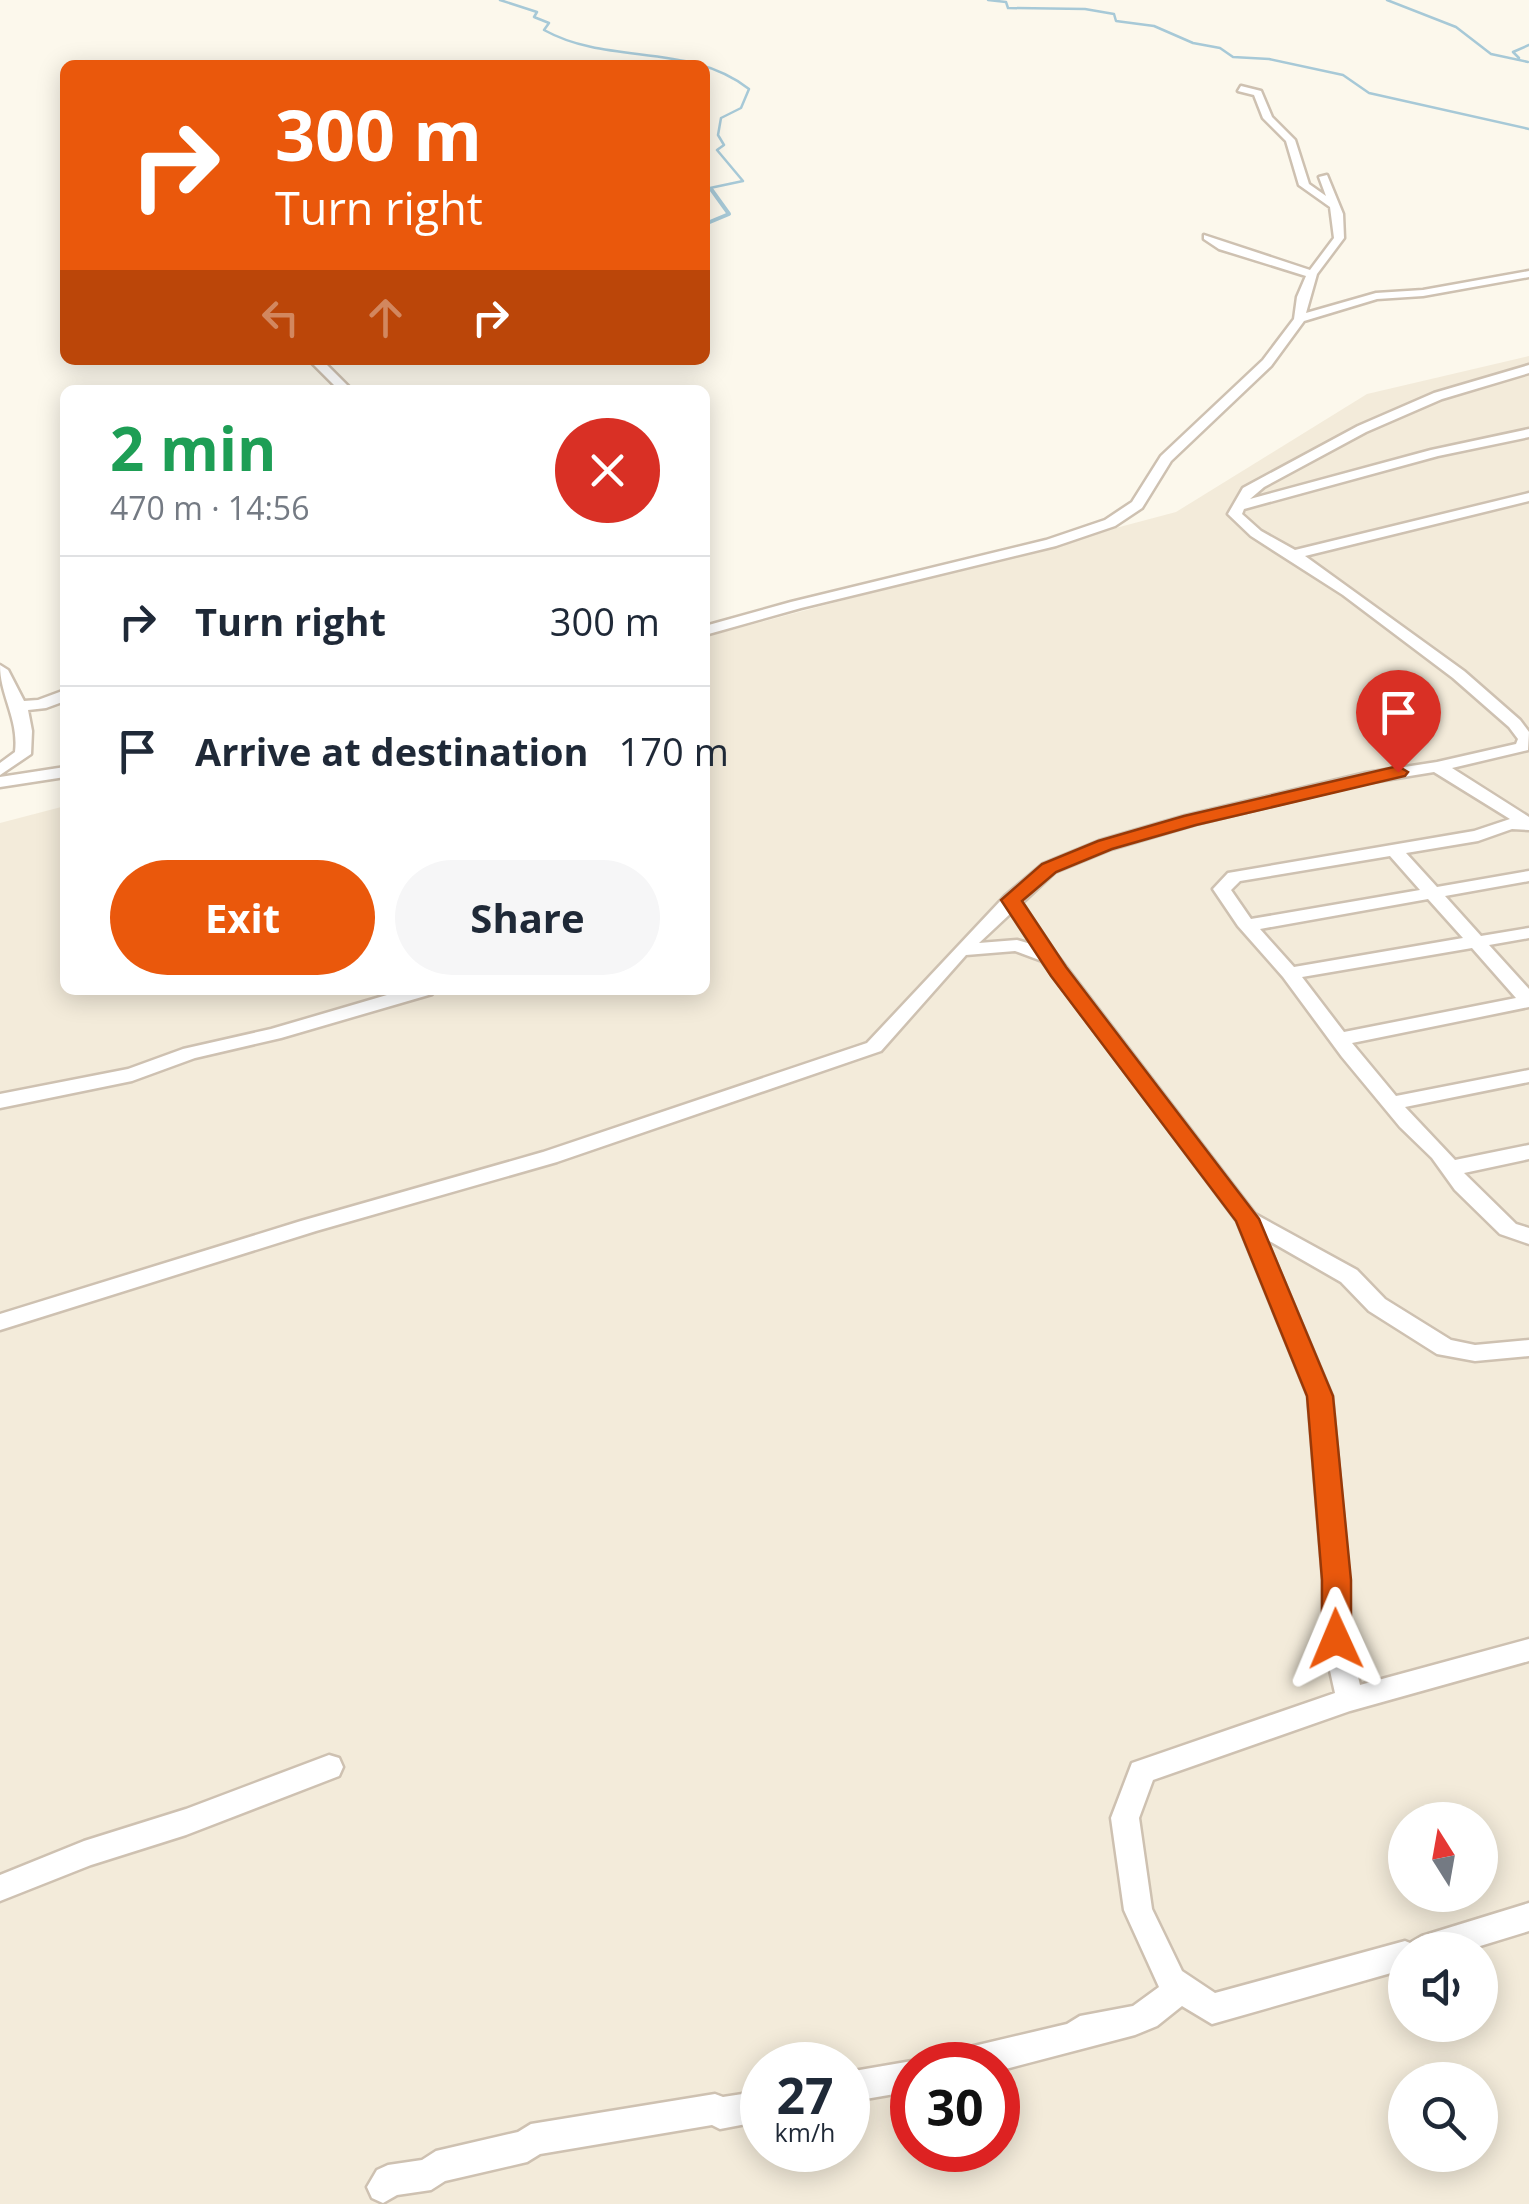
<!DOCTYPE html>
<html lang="en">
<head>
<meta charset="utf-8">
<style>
  :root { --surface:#fff; --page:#f6f6f7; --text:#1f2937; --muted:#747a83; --line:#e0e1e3; --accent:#ea580c }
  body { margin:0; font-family:"Open Sans",sans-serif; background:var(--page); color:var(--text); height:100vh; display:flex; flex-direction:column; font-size:38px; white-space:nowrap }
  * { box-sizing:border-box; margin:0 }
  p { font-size:32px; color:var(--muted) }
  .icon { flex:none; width:55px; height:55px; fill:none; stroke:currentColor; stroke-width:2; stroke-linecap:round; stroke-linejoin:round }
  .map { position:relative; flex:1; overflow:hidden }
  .side { position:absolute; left:60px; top:385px; width:650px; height:610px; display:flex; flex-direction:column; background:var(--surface); border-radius:15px; box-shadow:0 5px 25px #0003 }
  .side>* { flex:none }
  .guide { position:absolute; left:60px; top:60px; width:650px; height:305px; border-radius:15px; box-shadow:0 5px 25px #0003; background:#ea580c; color:#fff; overflow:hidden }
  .needle { width:65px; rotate:349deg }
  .buttons { position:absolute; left:1388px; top:1802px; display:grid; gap:20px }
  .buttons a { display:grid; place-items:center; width:110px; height:110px; border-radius:50%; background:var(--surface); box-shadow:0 5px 25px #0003; font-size:50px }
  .speed { position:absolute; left:740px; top:2042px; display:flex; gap:20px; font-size:50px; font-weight:700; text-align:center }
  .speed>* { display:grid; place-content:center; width:130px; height:130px; border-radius:50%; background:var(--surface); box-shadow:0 5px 25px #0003; line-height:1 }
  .speed small { font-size:25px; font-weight:400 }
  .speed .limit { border:15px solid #d22; background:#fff; color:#111 }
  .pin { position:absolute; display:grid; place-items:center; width:85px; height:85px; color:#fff; margin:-102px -42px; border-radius:50% 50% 50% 0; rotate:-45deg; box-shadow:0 0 10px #0007 }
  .pin .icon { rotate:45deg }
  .me { position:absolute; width:110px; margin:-55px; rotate:359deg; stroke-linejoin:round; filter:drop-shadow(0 0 8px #0008) }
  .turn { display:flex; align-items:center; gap:35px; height:210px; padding:0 50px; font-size:45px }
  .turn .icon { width:130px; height:130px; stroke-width:2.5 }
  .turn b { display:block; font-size:70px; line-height:85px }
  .lanes { display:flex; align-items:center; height:95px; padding:0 50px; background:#0003; justify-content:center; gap:50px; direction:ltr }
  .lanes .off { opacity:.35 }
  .round { display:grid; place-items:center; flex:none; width:105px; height:105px; border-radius:52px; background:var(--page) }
  .overview { display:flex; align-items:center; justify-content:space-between; height:170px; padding:0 50px }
  h1 { font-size:60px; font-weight:700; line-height:75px; color:#1e9e55 }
  .button { display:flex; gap:20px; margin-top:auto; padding:20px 50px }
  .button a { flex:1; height:115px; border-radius:60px; background:var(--accent); color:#fff; font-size:40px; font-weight:700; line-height:115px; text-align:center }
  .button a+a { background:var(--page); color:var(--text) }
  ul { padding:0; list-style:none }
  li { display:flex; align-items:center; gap:30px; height:130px; padding:0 50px; border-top:2px solid var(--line) }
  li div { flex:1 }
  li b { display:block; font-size:38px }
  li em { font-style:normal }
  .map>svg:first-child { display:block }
  .residential { fill:#f3ebda; fill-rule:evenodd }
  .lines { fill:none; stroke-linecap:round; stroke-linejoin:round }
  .stream-far1 { stroke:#a7c9d7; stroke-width:2.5 }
  .stream { stroke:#a7c9d7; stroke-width:4 }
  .minor-casing { stroke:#cec1b1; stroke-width:5 }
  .minor { fill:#fff; fill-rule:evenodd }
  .route { fill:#ea580c; stroke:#983908; stroke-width:2.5 }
</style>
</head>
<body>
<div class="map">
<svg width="1529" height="2204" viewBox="0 0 1529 2204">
  <rect width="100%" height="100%" fill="#fcf8ec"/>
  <path class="residential" d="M1529,356V2204H0V823L65,806V990H705V637L1176,512L1367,394ZM1405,1820H1480V1895H1405ZM1405,1950H1480V2025H1405ZM762,2065H848V2150H762ZM912,2065H998V2150H912ZM1405,2080H1480V2155H1405Z"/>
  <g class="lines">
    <path class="stream-far1" d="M500,0L537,12L534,17L549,23L544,30C609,66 689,42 749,89L741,108L721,118L718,135L724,145L717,150L743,181L710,188L713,192
      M988,0L1006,2L1008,8L1085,9L1114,14L1116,21L1154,26L1193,43L1220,48L1233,57L1269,59L1343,75L1369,93L1529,129
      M1387,0L1456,27L1491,54L1528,62
      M1519,58L1513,52L1529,45"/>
    <path class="stream" d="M705,224L729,214L711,189"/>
    <defs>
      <path id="minor" d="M1241,86L1261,91L1272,117L1295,140L1309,184L1326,196L1319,177L1327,175L1343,214L1344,238L1317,274L1306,313L1376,293L1423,290L1529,271V277L1423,296L1377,299L1304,321L1271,366L1171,461L1142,508L1115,526L1056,546L801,608L705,635V626L791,602L1046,540L1105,520L1132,502L1161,456L1263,360L1294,319L1297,297L1306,276L1219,249L1204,239V235L1310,270L1334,238L1330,207L1299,185L1286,141L1263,118L1254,95L1238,91Z
        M309,360H322L352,390H339Z
        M1529,365V373L1442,399L1366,432L1264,487L1250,499L1431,450L1529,429V437L1438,456L1244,509L1242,514L1261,531L1295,550L1529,493V501L1305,556L1464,671L1520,720L1529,732L1528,750L1452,768L1529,817V830L1512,829L1478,841L1406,853L1437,887L1529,871V881L1445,896L1481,936L1529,928V938L1489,945L1529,989V1007L1352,1043L1396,1096L1529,1070V1082L1405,1107L1455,1160L1529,1145V1159L1464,1173L1516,1224L1529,1228V1244L1500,1234L1455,1190L1432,1158L1400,1127L1342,1057L1283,977L1238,926L1213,889L1228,873L1234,872L1474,831L1510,819L1434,772L1366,783L1196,824L1111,849L1055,872L1022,903L1056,954L1255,1214L1357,1270L1385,1299L1451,1340L1475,1345L1529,1340V1356L1475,1361L1437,1354L1369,1311L1341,1282L1266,1239L1332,1396L1349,1580V1639L1360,1685L1529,1639V1661L1350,1711L1153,1780L1139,1818L1152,1909L1182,1971L1215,1993L1405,1941L1410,1943L1422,1936L1529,1903V1931L1467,1950H1405V1969L1212,2024L1182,2006L1157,2026L1135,2035L998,2071V2065H951L957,2050L1067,2024L1080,2016L1133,2006L1159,1987L1124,1910L1111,1818L1132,1763L1335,1693L1323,1639V1580L1308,1396L1237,1221L1042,961L1015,951L966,955L881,1051L557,1162L316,1231L0,1330V1314L301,1221L543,1152L867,1043L1005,896L1043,864L1099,841L1185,816L1366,773L1437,762L1516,744L1518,739L1509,727L1453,678L1343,595L1251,536L1228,514L1243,488L1358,426L1434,393ZM1390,856L1420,890L1251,919L1231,890L1240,881ZM1428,899L1463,938L1294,967L1260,929ZM1011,913L1031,944L1017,940L979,943ZM1472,948L1516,998L1344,1032L1302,977Z
        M0,665L8,670L24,701L38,700L65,690V701L46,708L28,710L32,731L31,754L0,775V763L15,752C19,719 0,696 0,665Z
        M65,767V777L0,787V777Z
        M404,990H434L432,994L281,1038L195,1058L132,1081L0,1108V1094L128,1069L183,1049L271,1029Z
        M329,1755L339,1758L343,1767L339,1776L186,1835L91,1865L0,1901V1875L84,1841L186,1809Z
        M912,2061L922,2065H912V2091L848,2102V2072Z
        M762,2091V2121L720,2129L712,2125L540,2154L527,2162L445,2181L431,2190L397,2195L383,2203L372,2198L367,2187L377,2170L388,2165L422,2160L436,2151L518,2132L531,2124L715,2094L723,2097Z"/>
    </defs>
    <use href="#minor" class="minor-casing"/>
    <use href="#minor" class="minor"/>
  </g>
  <path class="route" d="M1398,766L1408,772L1405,776L1196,825L1112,849L1056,872L1022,901L1066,967L1259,1219L1333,1396L1351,1580V1639L1347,1648L1336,1651L1326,1648L1322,1639V1580L1307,1396L1236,1221L1051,976L1001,900L1042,864L1098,841L1184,816Z"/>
</svg>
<div class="buttons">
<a><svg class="needle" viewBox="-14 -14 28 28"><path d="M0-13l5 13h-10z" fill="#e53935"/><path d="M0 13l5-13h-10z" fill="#747a83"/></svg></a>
<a><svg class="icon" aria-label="sound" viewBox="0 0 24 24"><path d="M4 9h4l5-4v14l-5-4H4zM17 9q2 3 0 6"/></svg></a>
<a><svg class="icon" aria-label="search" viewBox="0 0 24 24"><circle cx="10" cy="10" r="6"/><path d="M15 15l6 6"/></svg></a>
</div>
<div class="speed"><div>27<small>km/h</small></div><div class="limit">30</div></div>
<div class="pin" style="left:1398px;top:772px;background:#d93025"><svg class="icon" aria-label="arrive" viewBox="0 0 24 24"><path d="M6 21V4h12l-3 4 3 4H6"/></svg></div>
<svg class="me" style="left:1336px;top:1639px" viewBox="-20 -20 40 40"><path d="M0-17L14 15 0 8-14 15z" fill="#ea580c" stroke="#fff" stroke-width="4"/></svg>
<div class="guide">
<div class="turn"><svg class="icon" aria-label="right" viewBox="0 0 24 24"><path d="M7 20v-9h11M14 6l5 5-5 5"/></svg><div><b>300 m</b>Turn right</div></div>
<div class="lanes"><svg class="icon off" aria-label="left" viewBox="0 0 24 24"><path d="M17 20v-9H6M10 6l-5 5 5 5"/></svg><svg class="icon off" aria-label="ahead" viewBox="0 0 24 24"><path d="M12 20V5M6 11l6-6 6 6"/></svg><svg class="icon" aria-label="right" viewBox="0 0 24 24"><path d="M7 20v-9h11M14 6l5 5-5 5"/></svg></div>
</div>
<section class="side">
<div class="overview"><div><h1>2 min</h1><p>470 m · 14:56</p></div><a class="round" style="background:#d93025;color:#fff"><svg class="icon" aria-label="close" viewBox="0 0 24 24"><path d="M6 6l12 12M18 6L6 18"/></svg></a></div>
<ul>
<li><svg class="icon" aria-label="right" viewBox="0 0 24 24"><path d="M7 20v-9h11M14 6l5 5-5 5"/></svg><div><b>Turn right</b></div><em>300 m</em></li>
<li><svg class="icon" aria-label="arrive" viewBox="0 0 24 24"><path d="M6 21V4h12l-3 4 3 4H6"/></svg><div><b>Arrive at destination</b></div><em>170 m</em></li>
</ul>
<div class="button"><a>Exit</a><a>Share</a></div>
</section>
</div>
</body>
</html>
